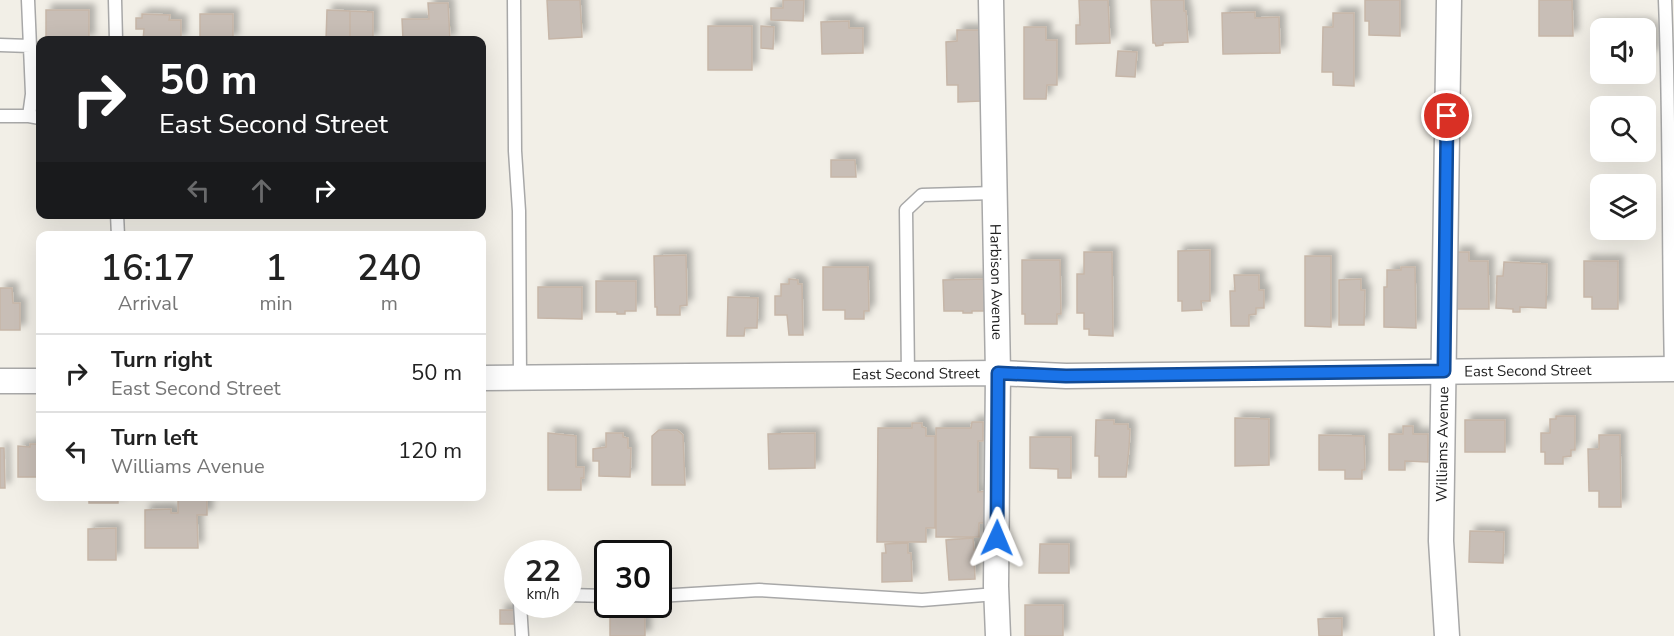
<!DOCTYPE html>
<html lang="en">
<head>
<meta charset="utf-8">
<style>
  :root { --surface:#fff; --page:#f6f6f6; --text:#222; --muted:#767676; --line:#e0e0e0 }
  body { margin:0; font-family:"Nunito Sans",sans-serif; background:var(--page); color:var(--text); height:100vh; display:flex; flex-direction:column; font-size:22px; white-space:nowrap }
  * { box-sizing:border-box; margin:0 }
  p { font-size:20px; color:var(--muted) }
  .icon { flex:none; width:33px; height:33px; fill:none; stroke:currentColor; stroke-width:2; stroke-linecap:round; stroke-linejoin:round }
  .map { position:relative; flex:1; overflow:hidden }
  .panel { position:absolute; left:36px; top:231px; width:450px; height:270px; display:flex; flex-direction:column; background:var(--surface); border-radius:12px; box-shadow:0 6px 24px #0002 }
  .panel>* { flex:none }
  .guide { position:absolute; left:36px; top:36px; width:450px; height:183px; border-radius:12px; box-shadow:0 6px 24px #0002; background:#202124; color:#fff; overflow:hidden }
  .tools { position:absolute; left:1590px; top:18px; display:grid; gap:12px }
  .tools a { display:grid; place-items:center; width:66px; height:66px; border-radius:12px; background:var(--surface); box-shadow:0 6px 24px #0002; font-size:30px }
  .speed { position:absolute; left:504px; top:540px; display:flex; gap:12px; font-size:30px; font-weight:700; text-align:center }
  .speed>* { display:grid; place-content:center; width:78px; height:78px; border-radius:50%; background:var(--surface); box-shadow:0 6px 24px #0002; line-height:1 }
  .speed small { font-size:15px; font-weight:400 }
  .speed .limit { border:3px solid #111; border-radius:9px; background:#fff; color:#111 }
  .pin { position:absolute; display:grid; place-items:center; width:51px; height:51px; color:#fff; margin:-26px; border:3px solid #fff; border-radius:50%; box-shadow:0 2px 6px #0007 }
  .me { position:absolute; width:66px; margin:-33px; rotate:1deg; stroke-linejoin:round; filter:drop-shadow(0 0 4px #0008) }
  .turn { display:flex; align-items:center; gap:21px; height:126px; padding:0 24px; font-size:27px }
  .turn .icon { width:78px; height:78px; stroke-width:2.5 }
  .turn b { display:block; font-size:42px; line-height:51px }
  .lanes { display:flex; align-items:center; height:57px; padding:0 24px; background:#0003; justify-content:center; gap:30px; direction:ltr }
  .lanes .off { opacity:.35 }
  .eta { display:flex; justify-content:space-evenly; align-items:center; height:102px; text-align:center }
  .eta b { font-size:36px; font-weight:600; line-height:42px }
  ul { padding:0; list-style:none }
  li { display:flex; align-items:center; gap:18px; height:78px; padding:0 24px; border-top:2px solid var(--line) }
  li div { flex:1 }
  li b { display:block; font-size:22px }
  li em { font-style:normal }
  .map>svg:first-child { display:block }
  .building { fill:#c8beb6; stroke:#c6b6a8; stroke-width:1.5; filter:url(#shadow) }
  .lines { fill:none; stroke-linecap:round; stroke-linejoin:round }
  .lane-casing { stroke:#a8a8a8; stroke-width:15 }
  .street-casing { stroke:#a8a8a8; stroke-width:27 }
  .lane { stroke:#fff; stroke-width:12 }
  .street { stroke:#fff; stroke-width:24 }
  .route-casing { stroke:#114b97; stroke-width:15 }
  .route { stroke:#1a73e8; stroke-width:10 }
  .labels { text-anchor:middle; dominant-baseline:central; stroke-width:5; stroke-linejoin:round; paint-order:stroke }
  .street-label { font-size:15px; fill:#212121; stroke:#fff }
</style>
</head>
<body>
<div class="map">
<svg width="1674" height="636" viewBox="0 0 1674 636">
  <defs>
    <filter id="shadow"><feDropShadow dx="5.5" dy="-5.5" stdDeviation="3" flood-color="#0004"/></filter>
  </defs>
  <rect width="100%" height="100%" fill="#f2efe7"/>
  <path class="building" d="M547,0H580L582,37L549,39Z
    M783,0H804L803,21L771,20V8H783Z
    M1079,0H1108L1110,43L1076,44V25H1080Z
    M1151,0H1184V11H1186L1188,42L1163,43V45L1156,46L1155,43H1153Z
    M1365,0H1400V36L1369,35V21H1365Z
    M1539,0H1572L1573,36H1539Z
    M428,3H448L450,40H403L402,19H429Z
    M46,10H89V40H46Z
    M327,10L350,11V40H326Z
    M350,11L373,12V40H350Z
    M1255,12V18L1279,17L1280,53L1223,54L1222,13Z
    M1333,13H1354V86L1333,85V72H1322L1323,27H1333Z
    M142,14L170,15L169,20H181V40H143L144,29H136V18H142Z
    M200,14H233V40H200Z
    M849,21V28H863V53L822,54L821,22Z
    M1646,24V28H1653V55H1646L1647,60H1646V28H1600V61H1594L1593,25Z
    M708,26H752V70H708Z
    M761,26L774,27L773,49L761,48Z
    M1024,27H1046V40H1057V85H1047L1046,99H1024Z
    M957,30H979L981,101L958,102V85H947L946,42L957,41Z
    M1118,51L1137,52L1135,77L1116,76Z
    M831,160H855L856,177H831Z
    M1210,250V301H1201L1202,310L1182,311V301H1178V251Z
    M1084,252H1112L1113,336L1089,335V329H1084V313H1077V274H1084Z
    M1454,252H1469V261H1488L1489,309H1456Z
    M686,255L687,305L680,306V315H657V307H655L654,256Z
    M1305,256H1331V327L1305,326Z
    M1022,260H1060L1061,314H1057V324H1025V314H1022Z
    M1584,261H1618V309H1592V297H1584Z
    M1504,262L1547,264L1546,308L1520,307V312H1513V309L1496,308L1497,276H1503Z
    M823,267H868L869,311H864V319H845V310H823Z
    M1401,267H1415L1416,328L1384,327V287H1387V270H1401Z
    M1234,275H1259V290H1264V308H1256V314L1249,315V326H1231L1230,291H1235Z
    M789,279L798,280V284H802L803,335H789L787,315H775V296H781V284H789Z
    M984,279L985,311H972V313H963V311H944L943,280Z
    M1361,279V290H1365L1364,325H1339V280Z
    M596,281H636V311H625V314H617V312H596Z
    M538,287H582V319L538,318Z
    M0,288H12L13,303H20V330H0Z
    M728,297L758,298L757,328H745L744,336H727Z
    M1556,416H1575V450H1571V456L1563,457V464H1545V452H1541V433H1550V419H1556Z
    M1235,418L1269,419V465L1235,466Z
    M1096,420H1114V424H1128V429H1130L1129,448L1126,477H1099V456H1095Z
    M1465,420H1505V452H1465Z
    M972,422H983V441H978V492L987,491V523H979V537H936V428H971Z
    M912,423H922V427L926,428V436H935V528H926V542H877L878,428H912Z
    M1403,426H1413V434H1428V462L1405,461V470H1389V434H1403Z
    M659,430H677L683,435L685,485H652V436Z
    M548,433L576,436V467H584V478H581V490H548Z
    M606,433H623V437L628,438V448H631L630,477L599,476V461H593V449L606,447Z
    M815,433V468L769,469L768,434Z
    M1319,435L1364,436L1365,470H1362V479H1345V470H1319Z
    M1599,435H1620L1621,507H1599V491H1589L1588,449H1599Z
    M1030,437H1071V478H1058V469L1030,468Z
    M30,444H37V447H40V477H18V446L30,447Z
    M0,448H4L5,488H0Z
    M89,496H118V503H89Z
    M178,496H207V515H197L198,548H145V510L171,509V513H178Z
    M116,528V560H88V529Z
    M1470,531L1504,532L1503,563L1469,562Z
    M973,538L974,550H979V556H974L975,579L949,580L946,540Z
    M908,543V553H911L912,581L882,582V553H886L885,544Z
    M1040,544H1069V573H1039Z
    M1025,605H1063V636H1025Z
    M500,610H514L515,624H500Z
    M610,612H645V636H610Z
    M1342,618V636H1319L1318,619Z"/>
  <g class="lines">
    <defs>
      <path id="lane" d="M28,0L32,94L29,116
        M115,0L116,40
        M514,0L515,151L519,211L520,378
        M1665,0C1670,123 1668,246 1671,369
        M0,45L30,46
        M0,116H29L40,118
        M117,214L118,236
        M908,374L906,210L922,195L994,193
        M568,595L608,596
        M658,596L759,590L922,600L996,594
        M520,604L522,636"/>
      <g id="street">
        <path id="s1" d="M991,0L998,373L996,586L998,636"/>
        <path id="s2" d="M482,378L998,373L1066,376L1674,369"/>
        <path d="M0,381H40"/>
        <path id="s3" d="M1447,636L1441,541L1449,0"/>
      </g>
    </defs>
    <use href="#lane" class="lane-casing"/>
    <use href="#street" class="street-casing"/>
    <use href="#lane" class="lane"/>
    <use href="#street" class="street"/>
  </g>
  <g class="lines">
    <defs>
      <path id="route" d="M997,538L998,373L1066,376L1444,371L1447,116"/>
    </defs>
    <use href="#route" class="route-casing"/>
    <use href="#route" class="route"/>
  </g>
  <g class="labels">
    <g class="street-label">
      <text stroke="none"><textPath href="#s1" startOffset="282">Harbison Avenue</textPath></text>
      <text stroke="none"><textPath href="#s2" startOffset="1046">East Second Street</textPath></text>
      <text stroke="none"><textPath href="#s2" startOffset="434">East Second Street</textPath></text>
      <text stroke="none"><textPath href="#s3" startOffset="192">Williams Avenue</textPath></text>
    </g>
  </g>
</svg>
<div class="tools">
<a><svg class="icon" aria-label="sound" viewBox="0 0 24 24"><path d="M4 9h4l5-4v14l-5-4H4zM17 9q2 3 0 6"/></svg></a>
<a><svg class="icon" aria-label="search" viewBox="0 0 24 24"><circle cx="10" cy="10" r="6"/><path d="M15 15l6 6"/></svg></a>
<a><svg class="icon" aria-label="layers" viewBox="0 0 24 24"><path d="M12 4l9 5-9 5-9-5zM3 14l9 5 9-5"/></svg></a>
</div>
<div class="speed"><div>22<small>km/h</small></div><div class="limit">30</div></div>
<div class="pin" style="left:1447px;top:116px;background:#d93025"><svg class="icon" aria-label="arrive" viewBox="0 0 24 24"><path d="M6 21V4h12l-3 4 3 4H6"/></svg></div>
<svg class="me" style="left:997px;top:538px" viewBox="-20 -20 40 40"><path d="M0-17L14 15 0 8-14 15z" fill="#1a73e8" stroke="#fff" stroke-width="4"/></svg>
<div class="guide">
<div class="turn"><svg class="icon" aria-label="right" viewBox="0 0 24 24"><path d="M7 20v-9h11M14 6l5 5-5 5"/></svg><div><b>50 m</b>East Second Street</div></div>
<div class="lanes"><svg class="icon off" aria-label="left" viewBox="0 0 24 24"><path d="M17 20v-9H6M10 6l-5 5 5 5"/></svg><svg class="icon off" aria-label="ahead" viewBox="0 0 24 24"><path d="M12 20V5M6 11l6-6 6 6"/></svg><svg class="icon" aria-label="right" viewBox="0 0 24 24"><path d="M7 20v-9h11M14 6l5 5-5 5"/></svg></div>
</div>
<section class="panel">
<div class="eta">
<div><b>16:17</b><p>Arrival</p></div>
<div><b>1</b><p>min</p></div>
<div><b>240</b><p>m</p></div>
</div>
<ul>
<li><svg class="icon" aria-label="right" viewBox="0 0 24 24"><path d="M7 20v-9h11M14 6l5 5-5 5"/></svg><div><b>Turn right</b><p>East Second Street</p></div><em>50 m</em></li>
<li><svg class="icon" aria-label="left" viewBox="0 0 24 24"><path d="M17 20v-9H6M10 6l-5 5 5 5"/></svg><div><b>Turn left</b><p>Williams Avenue</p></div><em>120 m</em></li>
</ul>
</section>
</div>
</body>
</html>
